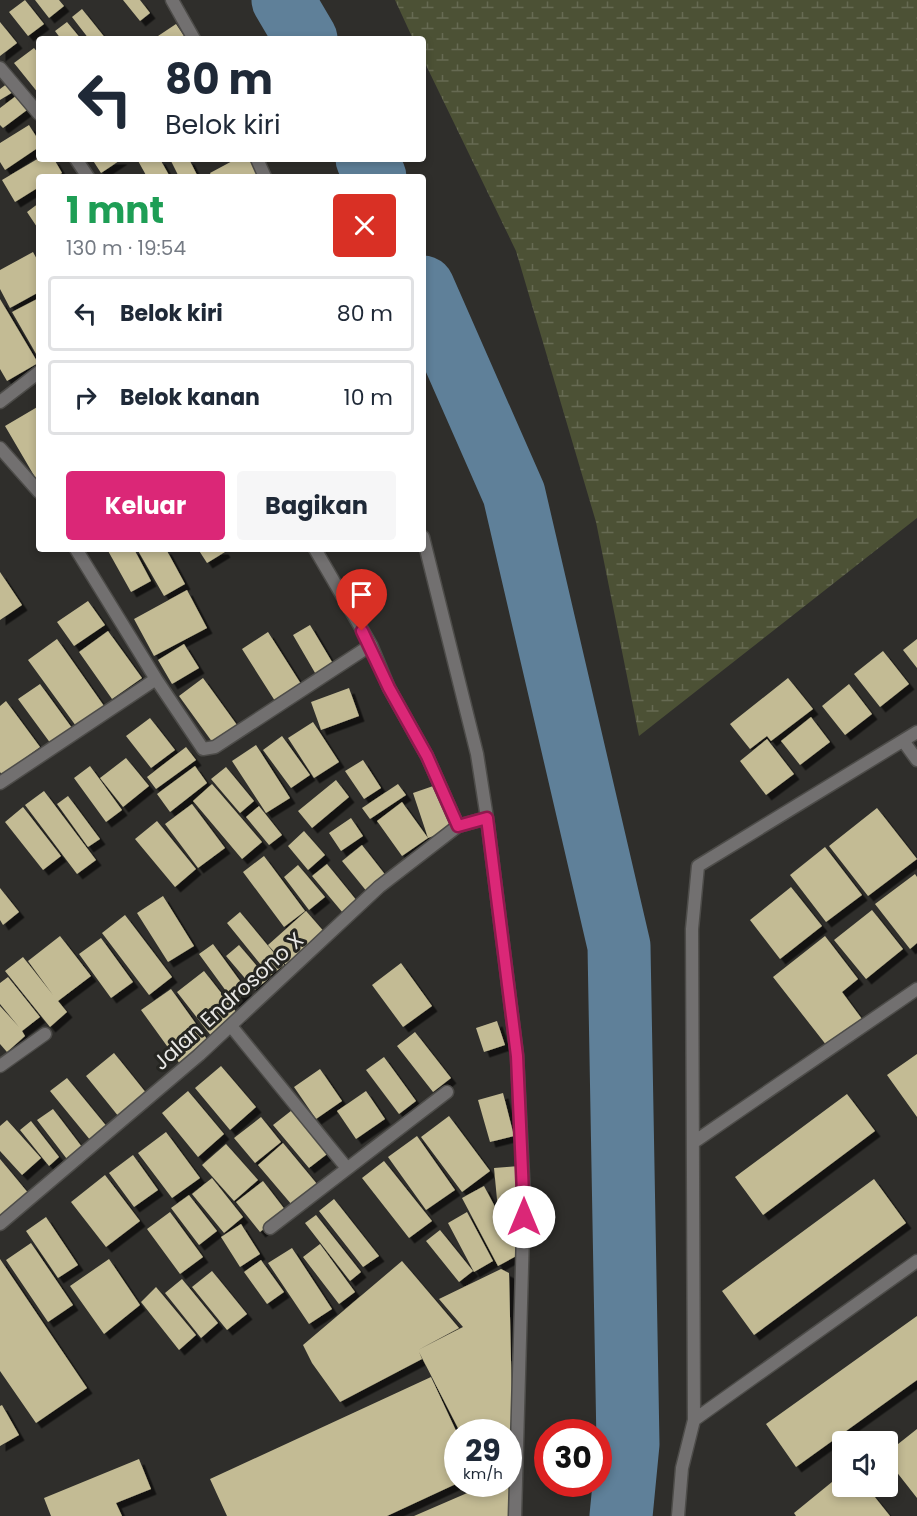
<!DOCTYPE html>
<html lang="id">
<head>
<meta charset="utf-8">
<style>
  :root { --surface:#fff; --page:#f6f6f7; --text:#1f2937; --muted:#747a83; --line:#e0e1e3; --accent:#db2777 }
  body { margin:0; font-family:Poppins,sans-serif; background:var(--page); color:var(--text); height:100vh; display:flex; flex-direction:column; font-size:22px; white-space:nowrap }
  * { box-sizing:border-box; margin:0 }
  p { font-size:20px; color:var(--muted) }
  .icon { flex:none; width:33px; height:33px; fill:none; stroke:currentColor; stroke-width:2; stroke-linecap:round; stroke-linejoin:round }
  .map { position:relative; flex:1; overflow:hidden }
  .drawer { position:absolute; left:36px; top:174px; width:390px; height:378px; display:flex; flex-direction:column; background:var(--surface); border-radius:6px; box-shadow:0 3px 9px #0003 }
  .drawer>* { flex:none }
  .hud { position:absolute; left:36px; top:36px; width:390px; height:126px; border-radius:6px; box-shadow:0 3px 9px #0003; background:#fff; color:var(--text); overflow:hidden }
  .fabs { position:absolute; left:832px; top:1431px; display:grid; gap:12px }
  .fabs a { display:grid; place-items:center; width:66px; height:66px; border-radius:6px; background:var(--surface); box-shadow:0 3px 9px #0003; font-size:30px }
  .speed { position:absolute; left:444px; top:1419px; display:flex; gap:12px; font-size:30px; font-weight:700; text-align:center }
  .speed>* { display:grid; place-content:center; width:78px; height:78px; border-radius:50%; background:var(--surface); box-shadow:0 3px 9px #0003; line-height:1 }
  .speed small { font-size:15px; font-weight:400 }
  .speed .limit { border:9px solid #d22; background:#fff; color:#111 }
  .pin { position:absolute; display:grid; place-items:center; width:51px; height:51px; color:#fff; margin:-62px -26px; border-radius:50% 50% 50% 0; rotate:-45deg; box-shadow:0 0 6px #0007 }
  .pin .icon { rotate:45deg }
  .me { position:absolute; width:66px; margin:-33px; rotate:0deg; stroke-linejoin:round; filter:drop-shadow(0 0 4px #0008) }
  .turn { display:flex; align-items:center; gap:21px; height:126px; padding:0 30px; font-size:27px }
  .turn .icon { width:78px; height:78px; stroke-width:2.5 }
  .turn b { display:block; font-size:42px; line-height:51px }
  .round { display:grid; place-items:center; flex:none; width:63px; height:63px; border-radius:6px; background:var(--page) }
  .head { display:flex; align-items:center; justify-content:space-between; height:102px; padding:0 30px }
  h1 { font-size:36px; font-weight:700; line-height:45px; color:#1e9e55 }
  .button { display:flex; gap:12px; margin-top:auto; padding:12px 30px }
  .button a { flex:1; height:69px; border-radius:6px; background:var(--accent); color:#fff; font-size:24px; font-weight:700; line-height:69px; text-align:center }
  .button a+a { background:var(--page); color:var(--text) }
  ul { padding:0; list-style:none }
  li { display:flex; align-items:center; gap:18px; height:75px; margin:0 12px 9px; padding:0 18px; border:3px solid var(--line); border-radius:6px }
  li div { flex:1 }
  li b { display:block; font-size:22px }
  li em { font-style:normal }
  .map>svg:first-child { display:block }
  .wetland { fill:url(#wetland-marsh) }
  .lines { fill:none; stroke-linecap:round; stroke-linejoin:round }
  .river { stroke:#5f8099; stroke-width:63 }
  .building { fill:#c3bb94; filter:url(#shadow) }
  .minor-casing { stroke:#4d4c49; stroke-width:15 }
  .minor { stroke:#727070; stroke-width:12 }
  .route-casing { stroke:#8e194d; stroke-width:15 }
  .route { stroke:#db2777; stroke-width:10 }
  .labels { text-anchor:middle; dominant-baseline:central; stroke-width:6; stroke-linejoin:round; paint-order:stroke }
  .street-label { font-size:21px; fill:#e9e8e6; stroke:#252521 }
</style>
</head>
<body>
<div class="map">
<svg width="917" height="1516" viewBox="0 0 917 1516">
  <defs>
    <pattern id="wetland-marsh" width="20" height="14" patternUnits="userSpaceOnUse" patternTransform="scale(1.5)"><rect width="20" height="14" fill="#4c5135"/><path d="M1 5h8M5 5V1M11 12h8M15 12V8" fill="none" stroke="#666a52"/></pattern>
    <filter id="shadow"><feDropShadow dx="5.5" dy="5.5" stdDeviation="0" flood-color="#0009"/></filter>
  </defs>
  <rect width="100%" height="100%" fill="#2f2e2b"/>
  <path class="wetland" d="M395,0H917V518L639,736L596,522L516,251L423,59V39H413Z"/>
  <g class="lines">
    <path class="river" d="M283,0L306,39
      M367,159L375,177
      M423,287L514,494L619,946L628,1444L621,1516"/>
  </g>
  <path class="building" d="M25,0L44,24L28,36L9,12Z
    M35,0H59L64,6L49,18Z
    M123,0H140L150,13L140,21Z
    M82,9L106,39H89L72,17Z
    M0,22L17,43L0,56Z
    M67,22L81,39H61L55,31Z
    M176,24L186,39H160L158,36Z
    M34,48L39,54V94L14,63Z
    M8,83L13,92L0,100V89Z
    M16,96L27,110L3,128L0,125V108Z
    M29,125L39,141V147L5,170L0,162V143Z
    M39,158L54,159L62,173L55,177H39V187L15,202L2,180Z
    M92,159H122L101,173Z
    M137,159H160L170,177H147Z
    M170,159H189L198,177H179Z
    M236,159H249L257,174L252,177H212L210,173Z
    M39,203V230L27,212Z
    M33,252L39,263V292L10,308L0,289V270Z
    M39,298V359L12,312Z
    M0,299L38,363L7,381L0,369Z
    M39,406V484L5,426Z
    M107,549H134L151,581L131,592Z
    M137,549H166L185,584L164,596Z
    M198,549H223L225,552L207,563Z
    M0,572L22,605L0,620Z
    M187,590L207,628L154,656L134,619Z
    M88,601L105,625L74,646L57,622Z
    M310,625L335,667L318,678L293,635Z
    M108,631L142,678L112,699L79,652Z
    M268,632L301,684L275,701L242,649Z
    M57,639L104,706L76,726L28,660Z
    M917,639V668L903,650Z
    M184,644L199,668L172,684L158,660Z
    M883,651L909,684L880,707L854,674Z
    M203,678L237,725L213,743L179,696Z
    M788,678L813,709L771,741L767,736L750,749L730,724Z
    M40,684L72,728L51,744L18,699Z
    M849,684L872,714L845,735L822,706Z
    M349,688L359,716L321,730L311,702Z
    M6,701L40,747L2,775L0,772V706Z
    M811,717L830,742L800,765L781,741Z
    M150,718L175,750L151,768L126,736Z
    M313,722L339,762L314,778L288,738Z
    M282,736L310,775L291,788L263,750Z
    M767,739L794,774L766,795L740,761Z
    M256,745L290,798L266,813L232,761Z
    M186,747L196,760L156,789L147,777Z
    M126,758L149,786L123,807L100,778Z
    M363,760L381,788L364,799L345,771Z
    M90,766L122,810L106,822L74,778Z
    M195,766L207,783L170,812L157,794Z
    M226,767L254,801L240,813L211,779Z
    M336,780L349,797L312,828L298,811Z
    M212,784L262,842L242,859L193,801Z
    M398,784L406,795L370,819L362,808Z
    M439,784L454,828L428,838L413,793Z
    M44,791L96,860L77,874L25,805Z
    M68,796L100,839L88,847L57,804Z
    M402,802L428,838L402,856L377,821Z
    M192,804L225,848L198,868L165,824Z
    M259,806L282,835L269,845L246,817Z
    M23,807L61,856L43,870L5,822Z
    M877,808L917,859L868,896L829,846Z
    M351,818L363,836L341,851L329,833Z
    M157,821L196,869L175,887L135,839Z
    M304,831L325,855L308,870L288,846Z
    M362,845L387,877L368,893L342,861Z
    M825,847L862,895L826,922L790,875Z
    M264,856L305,911L284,927L243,872Z
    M327,864L357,901L343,913L312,876Z
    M298,865L325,897L309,910L284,877Z
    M915,874L917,877V943L910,949L875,904Z
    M791,887L822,926L780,959L750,920Z
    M0,888L19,912L3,925L0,920Z
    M163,896L194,946L168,962L137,913Z
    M872,910L903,949L866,979L834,940Z
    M306,911L326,934L288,967L268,945Z
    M240,912L284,965L270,976L227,923Z
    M125,915L172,977L149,995L102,933Z
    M60,936L91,976L58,1001L67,1012L50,1027L5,971L23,957L53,995L28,961Z
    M825,936L858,979L842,992L862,1019L827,1046L773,977Z
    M101,938L133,982L111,998L79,954Z
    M213,944L248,992L234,1002L199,954Z
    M239,945L268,979L255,990L226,956Z
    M401,963L432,1006L403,1027L372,985Z
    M204,971L240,1017L212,1037L177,992Z
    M8,977L40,1017L22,1031L25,1036L7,1052L0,1044V1006L19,1027L0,1004V983Z
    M171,989L209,1042L180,1064L141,1010Z
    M497,1021L505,1045L484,1052L476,1028Z
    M415,1032L451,1078L433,1092L397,1046Z
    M114,1053L147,1094L119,1117L86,1076Z
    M917,1054V1117L887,1075Z
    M384,1057L416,1101L399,1114L366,1070Z
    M221,1066L256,1107L230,1130L195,1088Z
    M320,1069L342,1101L316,1119L294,1087Z
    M67,1078L108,1128L91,1141L50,1091Z
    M188,1091L224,1134L198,1157L162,1113Z
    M366,1091L385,1119L356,1139L337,1111Z
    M503,1093L514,1136L490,1142L478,1100Z
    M847,1094L875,1131L763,1215L735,1177Z
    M296,1107L331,1151L309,1168L273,1125Z
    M53,1109L85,1151L70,1163L37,1120Z
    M449,1116L490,1171L462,1192L421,1137Z
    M261,1117L281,1142L255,1163L234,1138Z
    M7,1120L41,1158L22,1175L0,1151V1126Z
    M31,1121L59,1157L49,1166L20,1130Z
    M166,1132L200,1178L172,1198L138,1153Z
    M417,1136L455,1190L426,1210L388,1157Z
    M283,1143L317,1184L292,1205L258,1165Z
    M226,1144L258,1180L234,1201L202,1165Z
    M133,1155L158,1190L134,1207L109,1173Z
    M0,1159L29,1194L0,1218Z
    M384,1161L432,1221L409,1238L362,1178Z
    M519,1166L524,1207L498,1210L494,1168Z
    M105,1175L140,1221L106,1247L71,1202Z
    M212,1178L243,1217L224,1233L192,1194Z
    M874,1179L906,1223L754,1335L722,1291Z
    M263,1181L286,1211L260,1232L236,1202Z
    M484,1186L520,1254L498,1266L462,1198Z
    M189,1195L217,1231L199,1245L171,1208Z
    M334,1199L379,1256L363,1267L319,1211Z
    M170,1212L203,1257L180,1274L147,1229Z
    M467,1212L493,1261L474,1272L448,1223Z
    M316,1215L361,1272L350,1281L305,1223Z
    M46,1217L78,1265L58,1278L26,1231Z
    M241,1224L260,1254L240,1267L221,1237Z
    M440,1230L473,1271L459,1282L426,1241Z
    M31,1243L73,1305L48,1322L6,1260Z
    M320,1244L355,1292L339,1304L303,1257Z
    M292,1248L332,1309L309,1324L268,1263Z
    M0,1259L87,1388L36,1423L0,1371Z
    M109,1259L140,1305L104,1334L70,1286Z
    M261,1260L284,1292L267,1304L244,1272Z
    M402,1261L459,1328L418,1350L463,1327L439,1299L501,1269L509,1273L513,1447L508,1449V1432H460L419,1352L422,1359L340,1402L312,1363L303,1345Z
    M212,1271L247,1314L227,1330L192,1287Z
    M182,1279L218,1323L201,1338L165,1293Z
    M156,1287L196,1335L179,1350L141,1302Z
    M917,1316V1380L796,1467L766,1424Z
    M431,1377L458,1435V1483L387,1516H227L210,1479Z
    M2,1405L19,1435L0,1446V1406Z
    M917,1429V1498L888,1461V1452Z
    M139,1459L151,1489L116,1503L122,1516H51L44,1498Z
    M516,1471L511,1516H414L488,1484H508V1474Z
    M843,1473V1486H866L890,1516H796L794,1513Z"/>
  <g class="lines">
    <defs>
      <path id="minor" d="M172,0L194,39
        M0,68L39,114
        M76,159L88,177
        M257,159L265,177
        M0,402L39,372
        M0,448L39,492
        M423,537L477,754L487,818L517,1055L524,1197L515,1516
        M76,549L156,679L203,749L215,747L371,645
        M315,549L371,645L389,688L427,756L458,826
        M904,742L917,760
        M0,783L156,679
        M231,1026L346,1167
        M0,1066L45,1034
        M694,1142L917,989
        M0,1224L199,1055L379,887L458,826L487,818
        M270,1228L447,1092
        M694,1420L917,1261
        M678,1516L682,1468L694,1420L692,929L698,866L917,732"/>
    </defs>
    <use href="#minor" class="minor-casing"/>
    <use href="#minor" class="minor"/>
  </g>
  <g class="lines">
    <defs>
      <path id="route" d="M362,631L389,688L427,756L458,826L487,818L517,1056L524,1217"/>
    </defs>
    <use href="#route" class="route-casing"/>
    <use href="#route" class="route"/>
  </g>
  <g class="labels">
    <g class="street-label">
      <text transform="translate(228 1001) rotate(-42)">Jalan Endrosono X</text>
    </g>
  </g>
</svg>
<div class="fabs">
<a><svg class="icon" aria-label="sound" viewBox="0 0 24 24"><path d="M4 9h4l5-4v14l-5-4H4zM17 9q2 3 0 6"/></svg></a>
</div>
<div class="speed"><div>29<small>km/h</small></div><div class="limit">30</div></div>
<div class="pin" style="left:362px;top:631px;background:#d93025"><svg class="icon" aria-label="arrive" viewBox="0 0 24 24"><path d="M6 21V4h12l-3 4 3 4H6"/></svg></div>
<svg class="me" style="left:524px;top:1217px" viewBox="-20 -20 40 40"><circle r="19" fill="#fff"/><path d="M0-13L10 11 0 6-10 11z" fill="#db2777"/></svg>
<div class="hud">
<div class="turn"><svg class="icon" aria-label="left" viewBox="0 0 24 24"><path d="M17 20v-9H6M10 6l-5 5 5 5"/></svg><div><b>80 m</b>Belok kiri</div></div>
</div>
<section class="drawer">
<div class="head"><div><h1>1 mnt</h1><p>130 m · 19:54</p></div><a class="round" style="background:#d93025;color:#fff"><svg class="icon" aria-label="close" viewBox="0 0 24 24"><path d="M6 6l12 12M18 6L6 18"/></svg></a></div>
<ul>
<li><svg class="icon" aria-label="left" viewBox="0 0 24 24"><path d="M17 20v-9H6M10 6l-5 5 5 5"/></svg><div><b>Belok kiri</b></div><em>80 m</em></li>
<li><svg class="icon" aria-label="right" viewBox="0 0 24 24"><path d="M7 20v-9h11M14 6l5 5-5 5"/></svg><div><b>Belok kanan</b></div><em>10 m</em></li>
</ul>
<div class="button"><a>Keluar</a><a>Bagikan</a></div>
</section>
</div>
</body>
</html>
